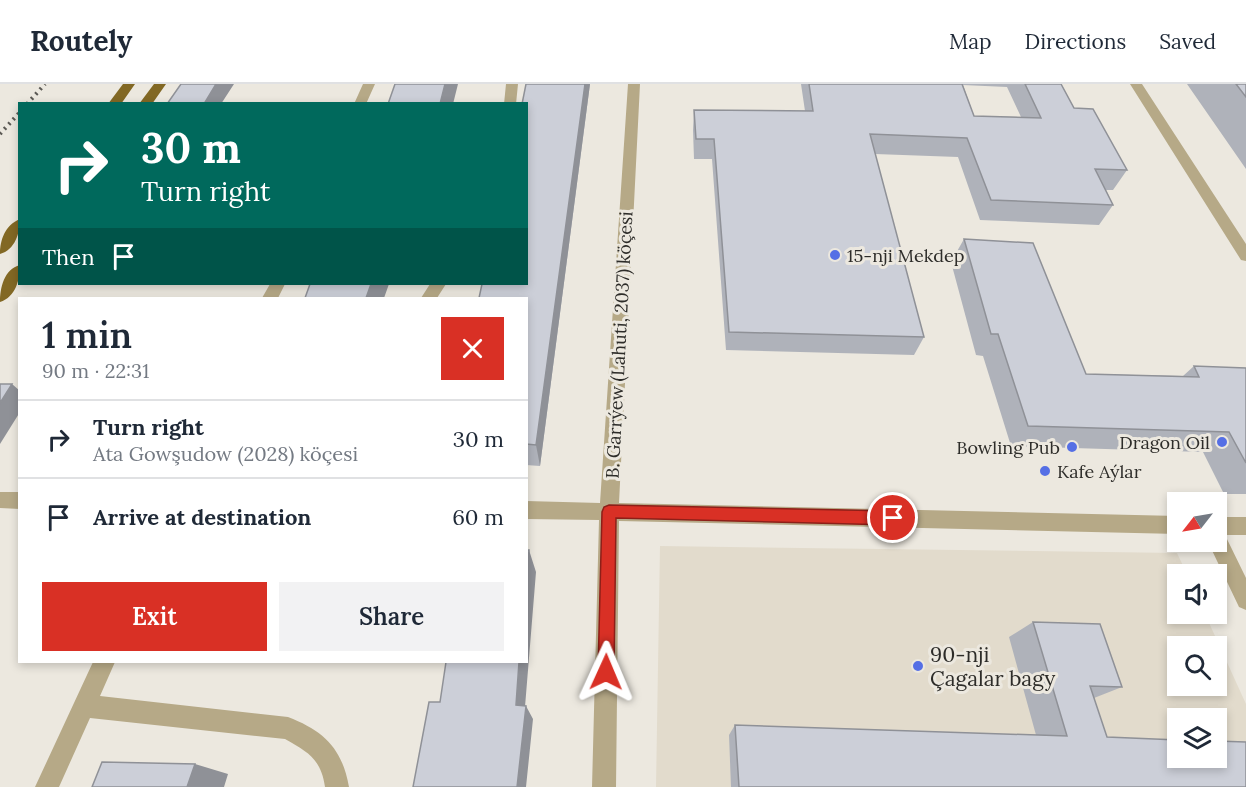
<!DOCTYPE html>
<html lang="en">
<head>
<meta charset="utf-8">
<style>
  :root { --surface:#fff; --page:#f2f2f3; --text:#1f2937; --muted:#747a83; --line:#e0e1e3; --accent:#d93025 }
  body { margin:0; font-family:Lora,serif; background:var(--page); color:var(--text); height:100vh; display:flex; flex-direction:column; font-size:22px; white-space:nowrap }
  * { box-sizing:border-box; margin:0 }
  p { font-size:20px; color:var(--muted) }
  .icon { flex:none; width:33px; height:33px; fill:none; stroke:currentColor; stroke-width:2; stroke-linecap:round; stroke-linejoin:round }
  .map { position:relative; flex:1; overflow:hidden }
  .details { position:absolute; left:18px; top:213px; width:510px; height:366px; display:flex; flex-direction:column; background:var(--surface); border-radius:0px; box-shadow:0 3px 9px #0003 }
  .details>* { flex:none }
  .top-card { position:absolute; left:18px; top:18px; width:510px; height:183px; border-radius:0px; box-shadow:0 3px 9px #0003; background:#00695c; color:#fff; overflow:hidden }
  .needle { width:39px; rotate:239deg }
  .tools { position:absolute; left:1167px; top:408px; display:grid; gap:12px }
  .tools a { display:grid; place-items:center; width:60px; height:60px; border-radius:0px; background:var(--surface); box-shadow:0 3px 9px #0003; font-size:30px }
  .pin { position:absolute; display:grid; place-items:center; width:51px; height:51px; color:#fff; margin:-26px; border:3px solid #fff; border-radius:50%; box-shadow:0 2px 6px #0007 }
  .me { position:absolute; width:66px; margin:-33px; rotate:1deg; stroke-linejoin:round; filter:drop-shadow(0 0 4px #0008) }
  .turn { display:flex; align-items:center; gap:21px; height:126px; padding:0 24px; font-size:27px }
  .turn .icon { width:78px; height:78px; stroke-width:2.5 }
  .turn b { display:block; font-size:42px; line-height:51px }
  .then { display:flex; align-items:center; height:57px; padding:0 24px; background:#0003; gap:12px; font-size:22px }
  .round { display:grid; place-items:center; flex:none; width:63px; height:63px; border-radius:0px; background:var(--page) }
  .summary { display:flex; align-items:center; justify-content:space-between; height:102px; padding:0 24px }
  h1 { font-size:36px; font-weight:600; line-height:45px }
  .button { display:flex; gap:12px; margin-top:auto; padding:12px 24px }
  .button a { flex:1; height:69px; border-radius:0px; background:var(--accent); color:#fff; font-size:24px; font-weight:600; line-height:69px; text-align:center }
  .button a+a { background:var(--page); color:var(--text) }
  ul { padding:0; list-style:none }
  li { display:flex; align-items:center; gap:18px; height:78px; padding:0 24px; border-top:2px solid var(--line) }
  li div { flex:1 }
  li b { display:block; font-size:22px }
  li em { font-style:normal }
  header { display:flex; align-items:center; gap:36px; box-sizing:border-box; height:84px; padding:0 30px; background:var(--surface); border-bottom:2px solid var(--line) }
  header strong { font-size:28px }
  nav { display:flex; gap:33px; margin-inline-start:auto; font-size:21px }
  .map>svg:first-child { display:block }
  .built { fill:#e2dbcc; fill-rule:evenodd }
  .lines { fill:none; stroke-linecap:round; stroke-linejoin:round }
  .service { fill:#b6a987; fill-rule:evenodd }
  .minor { fill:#b6a987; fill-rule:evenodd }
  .trunk { fill:#826824; fill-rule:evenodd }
  .rail { stroke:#5b5954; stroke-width:4; stroke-dasharray:2 4.5; stroke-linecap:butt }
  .wall { fill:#afb2ba; fill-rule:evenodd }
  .shaded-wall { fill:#8f9197 }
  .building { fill:#cccfd8; stroke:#8f9197; stroke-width:1.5 }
  .route { fill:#d93025; stroke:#8d1f18; stroke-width:1.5 }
  .poi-dot { fill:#556fe5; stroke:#ece8df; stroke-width:2 }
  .labels { text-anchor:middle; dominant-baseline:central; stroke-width:6; stroke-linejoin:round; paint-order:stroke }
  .poi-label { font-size:18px; fill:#2d2c29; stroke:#ece8df; text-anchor:start }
  .street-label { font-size:18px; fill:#2d2c29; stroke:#ece8df }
  .near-poi-label { font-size:21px; fill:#2d2c29; stroke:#ece8df; text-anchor:start }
</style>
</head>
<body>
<header>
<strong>Routely</strong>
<nav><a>Map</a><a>Directions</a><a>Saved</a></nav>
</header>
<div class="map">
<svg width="1246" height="703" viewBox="0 0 1246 703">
  <rect width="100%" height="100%" fill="#ece8df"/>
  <path class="built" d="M660,462L1177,469L1187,490H1178V530H1205L1246,620V703H656ZM1178,562H1216V602H1178ZM1178,634H1216V674H1178Z"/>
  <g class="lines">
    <path class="service" d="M506,0H518L516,20H504Z
      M430,200H446L437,214H421Z"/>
    <path class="minor" d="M363,0H375L366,20H354Z
      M628,0H640L619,419L1178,432V450L619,437L616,703H592L599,436L526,435V417L600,419Z
      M1130,0H1142L1246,160V177L1241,176Z
      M270,200H285L278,214H262Z
      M0,408H20V425L0,424Z
      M1216,433H1246V451H1225L1246,494V526L1239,523L1208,458H1216Z
      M93,578H115L100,612L288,633C324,647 342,664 349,703H325C321,675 308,668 285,655L90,634L59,703H35Z"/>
    <path class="trunk" d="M123,0H135L121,20H108Z
      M154,0H166L152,20H139Z
      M20,135C20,149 15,166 0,170C0,156 5,141 20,135Z
      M20,181C20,195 16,213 0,218C0,204 4,185 20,181Z"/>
    <path class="rail" d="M27,20L45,0
      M0,50L20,28"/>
  </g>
  <path class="wall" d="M526,0H590L540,382L526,381Z
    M801,0H1061L1074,24L1127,86L1113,106H1106L1113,121L1099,141L980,136L958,73L875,70L924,253L914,271L726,266L712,75H694L693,46L694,26L805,27ZM963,1L1007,3L1021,33L974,32Z
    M1187,0H1246V85Z
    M964,155L1086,290L1183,292L1194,282L1246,284V410H1224L1203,368L1011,362L983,272L976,271L951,178Z
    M1033,538L1122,603L1094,614L1107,653L1246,703H731L729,651L735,641L1036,651L1009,553Z"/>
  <path class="shaded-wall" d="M216,0H234L221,20H204Z
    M445,0H458L453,20H440Z
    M585,0H590L540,382L536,361Z
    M371,200H389L384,214H366Z
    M12,300L20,307V328L0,360V319Z
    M529,466L536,488L524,635L516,621L519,578H526V497Z
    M526,622L533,635L526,703H517Z
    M195,680L228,690L224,703H187Z"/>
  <path class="building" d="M181,0H216L204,20H167Z
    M395,0H445L440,20H388Z
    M526,0H585L536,361L526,360V214H479L482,200H526V20H522Z
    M809,0H962L974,32L1041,34L1025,0H1061L1074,24L1093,25L1127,86L1095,85L1113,121L991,116L967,54L870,50L924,253L729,248L714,55H696L694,26L813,27Z
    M1236,0H1246V13Z
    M964,155L1033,159L1086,290L1199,293L1194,282L1246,284V379L1229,348L1028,342L998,250H991Z
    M310,200H371L366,214H305Z
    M0,300H12L0,319Z
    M526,466H529L526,497Z
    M1033,538L1100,540L1122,603L1090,602L1107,653L1178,656V674H1216V657L1246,658V703H739L735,641L1067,652Z
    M446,578H519L516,621L526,622L517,703H413L429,618H440Z
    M102,678L195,680L187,703H92Z"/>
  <path class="route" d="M609,421L893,427L898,429L901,434L898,439L893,441L616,434L614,588L612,594L606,596L600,594L598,588L602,428L604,423Z"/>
  <g class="poi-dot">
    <circle cx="835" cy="171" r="6"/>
    <circle cx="1222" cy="358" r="6"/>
    <circle cx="1072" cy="363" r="6"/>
    <circle cx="1045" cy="387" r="6"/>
    <circle cx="918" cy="582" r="6"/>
  </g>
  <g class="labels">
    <g class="poi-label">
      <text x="847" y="171">15-nji Mekdep</text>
      <text x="1210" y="358" text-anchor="end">Dragon Oil</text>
      <text x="1060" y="363" text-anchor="end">Bowling Pub</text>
      <text x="1057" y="387">Kafe Aýlar</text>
    </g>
    <g class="street-label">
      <text transform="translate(619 261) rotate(-87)">B. Garrýew (Lahuti, 2037) köçesi</text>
    </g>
    <g class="near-poi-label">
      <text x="930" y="570">90-nji<tspan x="930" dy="24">Çagalar bagy</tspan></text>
    </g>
  </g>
</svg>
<div class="tools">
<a><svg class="needle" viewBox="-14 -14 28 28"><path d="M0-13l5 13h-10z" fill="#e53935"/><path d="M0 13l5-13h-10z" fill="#747a83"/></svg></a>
<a><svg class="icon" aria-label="sound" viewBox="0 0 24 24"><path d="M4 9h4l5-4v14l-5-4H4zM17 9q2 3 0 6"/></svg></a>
<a><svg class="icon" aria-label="search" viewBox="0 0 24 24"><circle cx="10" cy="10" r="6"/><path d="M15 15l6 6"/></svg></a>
<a><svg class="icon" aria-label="layers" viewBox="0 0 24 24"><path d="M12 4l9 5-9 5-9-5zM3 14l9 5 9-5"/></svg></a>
</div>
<div class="pin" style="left:893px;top:434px;background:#d93025"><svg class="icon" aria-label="arrive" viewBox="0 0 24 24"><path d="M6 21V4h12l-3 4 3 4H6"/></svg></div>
<svg class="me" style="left:606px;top:588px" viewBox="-20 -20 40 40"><path d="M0-17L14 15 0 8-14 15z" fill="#d93025" stroke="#fff" stroke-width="4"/></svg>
<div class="top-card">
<div class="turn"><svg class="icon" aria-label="right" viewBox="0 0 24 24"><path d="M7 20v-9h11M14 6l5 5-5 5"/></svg><div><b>30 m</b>Turn right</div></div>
<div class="then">Then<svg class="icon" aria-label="arrive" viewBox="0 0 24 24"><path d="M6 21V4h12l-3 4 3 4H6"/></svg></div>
</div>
<section class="details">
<div class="summary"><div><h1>1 min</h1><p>90 m · 22:31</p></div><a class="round" style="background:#d93025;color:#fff"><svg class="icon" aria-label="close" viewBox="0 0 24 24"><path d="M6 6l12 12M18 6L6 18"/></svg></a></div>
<ul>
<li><svg class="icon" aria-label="right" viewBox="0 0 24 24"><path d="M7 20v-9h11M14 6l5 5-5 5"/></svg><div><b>Turn right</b><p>Ata Gowşudow (2028) köçesi</p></div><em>30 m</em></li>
<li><svg class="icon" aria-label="arrive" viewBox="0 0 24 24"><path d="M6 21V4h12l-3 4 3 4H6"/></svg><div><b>Arrive at destination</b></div><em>60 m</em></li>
</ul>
<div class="button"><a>Exit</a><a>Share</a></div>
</section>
</div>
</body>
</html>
